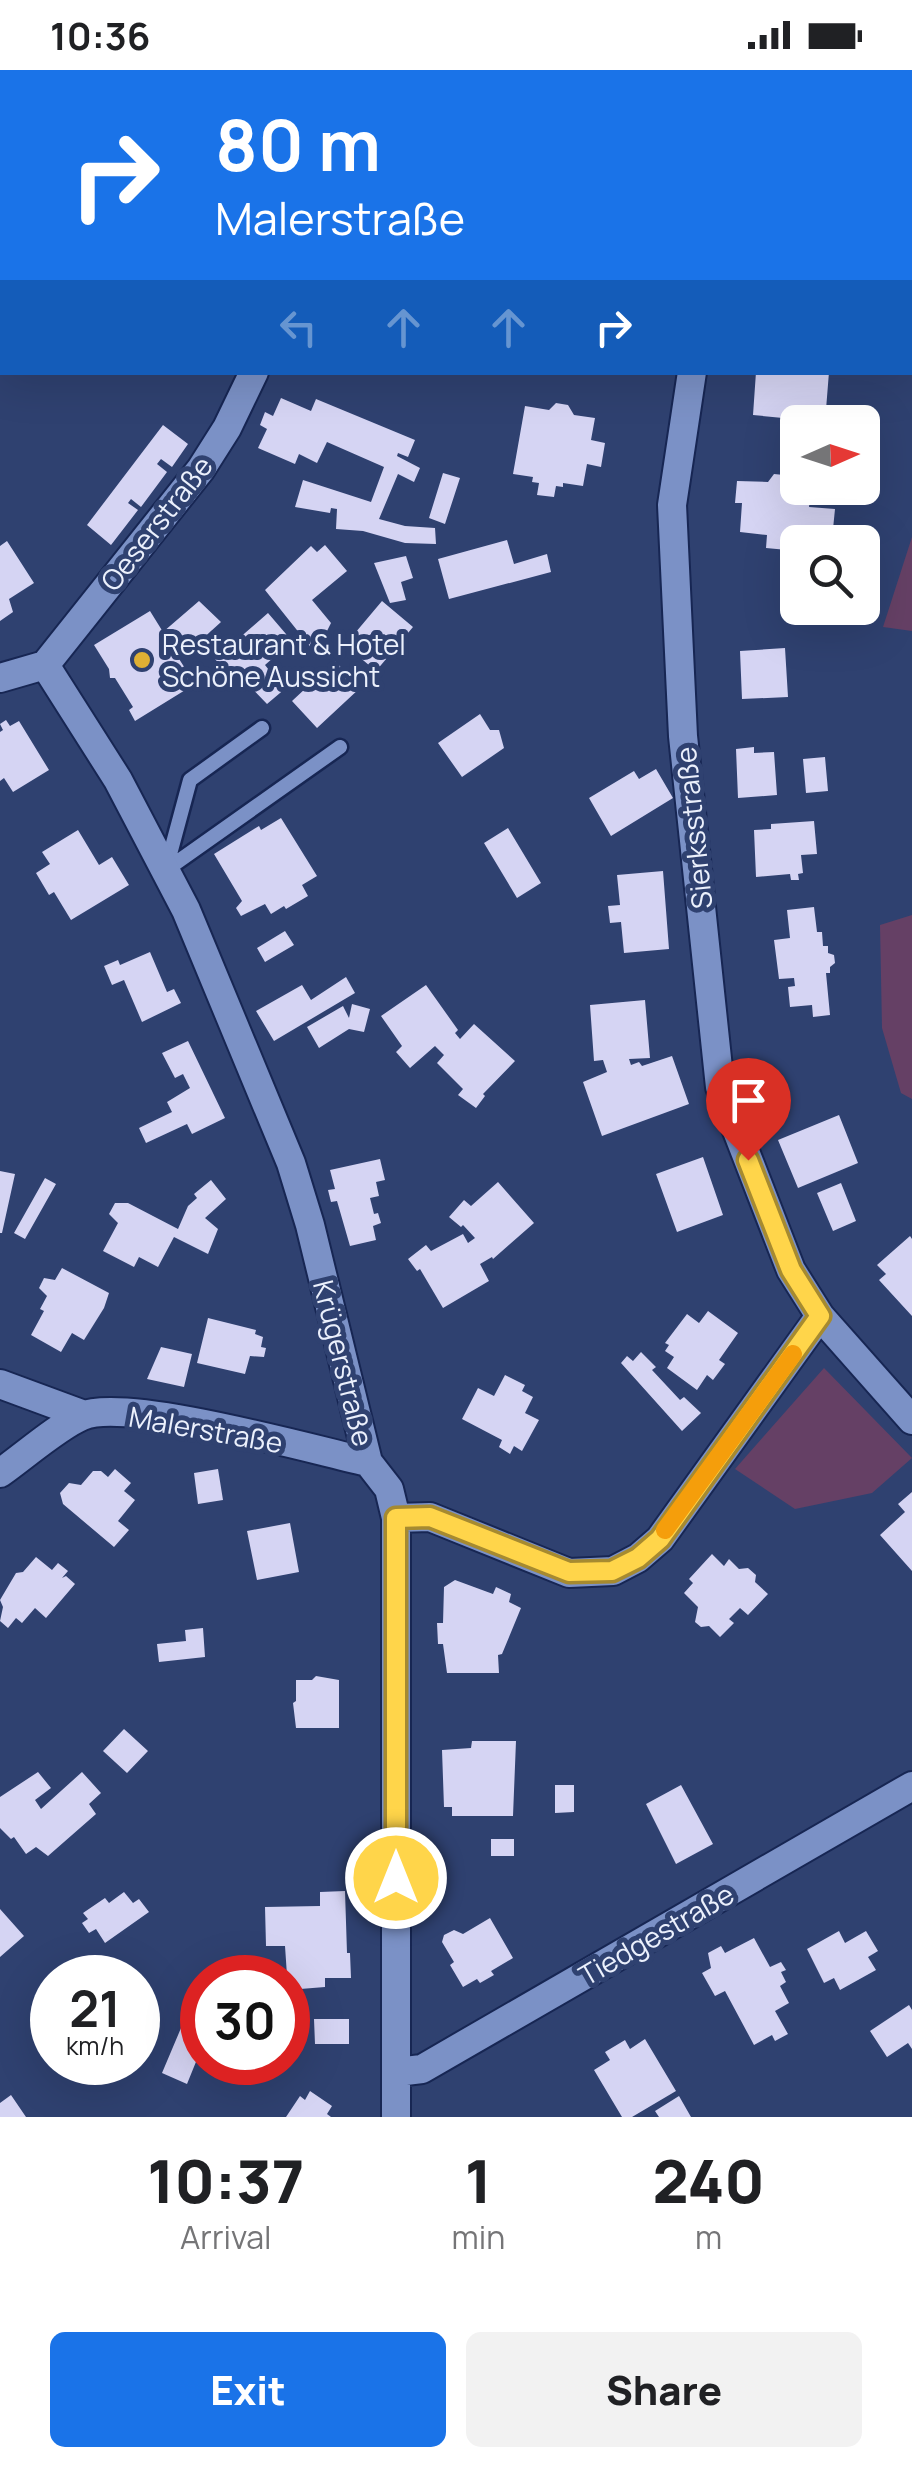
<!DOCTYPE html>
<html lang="en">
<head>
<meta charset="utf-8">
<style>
  :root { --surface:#fff; --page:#f2f2f2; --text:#202124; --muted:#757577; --accent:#1a73e8 }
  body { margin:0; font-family:Manrope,sans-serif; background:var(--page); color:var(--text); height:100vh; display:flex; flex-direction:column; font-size:38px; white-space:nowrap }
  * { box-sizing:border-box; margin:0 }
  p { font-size:32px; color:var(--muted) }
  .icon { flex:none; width:55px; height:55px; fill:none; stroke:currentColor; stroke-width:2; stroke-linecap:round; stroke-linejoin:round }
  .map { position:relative; height:2047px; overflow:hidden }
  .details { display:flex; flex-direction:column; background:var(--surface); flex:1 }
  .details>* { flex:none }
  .banner { position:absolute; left:0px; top:0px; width:912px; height:305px; box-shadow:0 10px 40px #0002; background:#1a73e8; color:#fff; overflow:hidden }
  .needle { width:65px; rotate:87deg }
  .fabs { position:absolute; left:780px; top:335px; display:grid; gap:20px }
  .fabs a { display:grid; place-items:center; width:100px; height:100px; border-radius:15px; background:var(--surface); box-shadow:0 10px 40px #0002; font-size:50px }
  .speed { position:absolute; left:30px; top:1885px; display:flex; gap:20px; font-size:50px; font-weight:700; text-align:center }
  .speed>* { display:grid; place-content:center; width:130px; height:130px; border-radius:50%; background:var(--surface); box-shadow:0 10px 40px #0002; line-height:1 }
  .speed small { font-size:25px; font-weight:400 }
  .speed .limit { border:15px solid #d22; background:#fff; color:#111 }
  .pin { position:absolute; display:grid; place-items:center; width:85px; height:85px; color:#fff; margin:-102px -42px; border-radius:50% 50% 50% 0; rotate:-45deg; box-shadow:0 0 10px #0007 }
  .pin .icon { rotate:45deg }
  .me { position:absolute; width:110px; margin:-55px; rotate:0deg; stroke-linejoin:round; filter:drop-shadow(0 0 8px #0008) }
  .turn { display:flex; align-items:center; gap:35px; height:210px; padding:0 50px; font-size:45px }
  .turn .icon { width:130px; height:130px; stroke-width:2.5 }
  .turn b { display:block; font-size:70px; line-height:85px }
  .lanes { display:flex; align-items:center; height:95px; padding:0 50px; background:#0003; justify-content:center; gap:50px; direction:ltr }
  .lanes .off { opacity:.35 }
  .eta { display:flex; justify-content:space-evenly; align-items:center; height:170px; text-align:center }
  .eta b { font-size:60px; font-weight:800; line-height:70px }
  .primary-button { display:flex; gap:20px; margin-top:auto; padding:20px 50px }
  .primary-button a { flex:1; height:115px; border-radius:15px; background:var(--accent); color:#fff; font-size:40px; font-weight:800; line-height:115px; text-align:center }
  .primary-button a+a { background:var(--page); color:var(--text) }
  .status { display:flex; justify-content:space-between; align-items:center; height:70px; padding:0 50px; background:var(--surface); direction:ltr }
  .status svg { height:28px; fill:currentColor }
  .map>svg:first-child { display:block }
  .green { fill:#654065 }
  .building { fill:#d5d4f3 }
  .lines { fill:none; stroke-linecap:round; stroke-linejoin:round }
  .service-casing { stroke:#172653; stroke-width:19 }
  .minor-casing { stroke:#172653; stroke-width:32 }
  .service { stroke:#7b91c6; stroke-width:14 }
  .minor { stroke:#7b91c6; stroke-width:28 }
  .route-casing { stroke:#a68a30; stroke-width:25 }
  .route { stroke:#ffd54a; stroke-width:18 }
  .slow { stroke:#f59e0b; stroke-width:18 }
  .poi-dot { fill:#dfb034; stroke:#2f4170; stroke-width:4 }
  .labels { text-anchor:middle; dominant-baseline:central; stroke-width:10; stroke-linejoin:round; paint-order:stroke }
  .street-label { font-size:28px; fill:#ebf0fc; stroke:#2f4170 }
  .poi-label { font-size:28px; fill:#ebf0fc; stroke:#2f4170; text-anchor:start }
</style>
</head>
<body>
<div class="status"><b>10:36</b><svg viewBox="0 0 49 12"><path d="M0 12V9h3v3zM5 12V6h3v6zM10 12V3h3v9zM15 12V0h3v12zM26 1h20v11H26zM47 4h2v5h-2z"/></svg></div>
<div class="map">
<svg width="912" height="2047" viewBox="0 0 912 2047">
  <rect width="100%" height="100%" fill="#2f4170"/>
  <path class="green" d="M912,467V561L883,557Z
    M912,845V1029L901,1023L882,958L880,855Z
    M824,1298L912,1388L872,1423L795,1439L735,1399Z"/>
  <path class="building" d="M756,302H829L825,352L753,345Z
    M281,328L311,341L316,329L415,370L408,387L398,383L397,386L420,398L414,412L398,404L379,449L405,456L435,458L436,474L405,473L363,461L336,459L337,439L331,438L330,443L295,437L303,410L371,432L384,397L327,372L317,393L299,384L295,394L258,378L267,359L260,355L265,342L273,346Z
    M556,333L568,335L574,345L595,348L591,370L605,373L601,397L587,394L583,416L563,413V417L556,416L554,427L537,425L539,413L532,412L533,407L513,404L525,336L549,340Z
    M163,355L188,374L172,397L161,389L157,394L167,402L141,437L131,429L128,433L138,440L111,475L87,455Z
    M443,403L460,408L445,454L429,448Z
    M774,404L784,405L788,413L798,414V418H811L809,437L835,439L833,459L807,456L806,472H798V481L766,478L767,465L740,462L742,433H735L737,411L768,412Z
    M507,470L514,494L547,484L551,502L449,529L438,489Z
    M7,471L34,513L9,529L13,542L0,551V476Z
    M325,475L347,501L312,530L331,553L322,571L312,579L265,520L311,476L317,482Z
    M406,486L413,508L401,512L406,530L390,533L374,493Z
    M199,531L221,552L188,582L183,575L174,581L195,614L135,651L129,640L133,637L115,608H110L109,599L94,575L150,541L163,562Z
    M382,531L413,557L376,601L345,575Z
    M268,543L292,571L265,595L276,609L285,601L293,612L267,634L246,612L240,618L215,589Z
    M785,578L788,627L742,629L740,581Z
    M335,591L360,618L317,658L292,631Z
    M480,644L490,660H499L504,678L462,707L438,673Z
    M6,650L10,656L19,651L49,700L13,722L4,708L0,711V662L3,660L0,654Z
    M754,677V683L774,682L777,725L738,728L736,679Z
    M825,687L828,721L806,723L803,689Z
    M656,699L673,728L611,766L589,728L634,701L639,709Z
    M281,748L317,806L302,815L308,826L286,839L284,836L271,844L265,834L241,846L236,838L242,831L214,784L259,756L261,760Z
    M814,751L817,784L801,785L803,803L798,804L799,810H791L790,804L756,807L754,760L771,759V754Z
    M508,758L541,813L517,828L484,773Z
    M78,760L99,795L112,787L129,815L71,850L54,822L49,825L36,803L50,794L42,782Z
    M663,801L669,879L624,883L621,852L610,853L608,836L620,835L617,805Z
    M814,837L817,862H822L823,876H828V883L834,885L835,893L830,897V903H826L830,945L813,947L812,935L790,937L788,917L795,916L794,908L779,909L774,870L790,868L787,840Z
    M285,861L294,875L265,892L257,878Z
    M150,882L167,922L174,919L181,933L142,952L124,910L112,915L104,896L118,890L120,895Z
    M346,907L355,923L274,971L256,941L302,915L311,930Z
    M426,915L458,960L455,963L460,969L474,954L515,991L483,1024L485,1026L476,1038L458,1025L463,1019L437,993L444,985L435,976L410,998L396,982L402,976L381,946Z
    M645,930L650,988L629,989L631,995L639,992L642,996L672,986L689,1034L602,1066L583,1012L607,1002L603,990L594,991L590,935Z
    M352,934L370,939L364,962L349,959L319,978L307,957L343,936L349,948Z
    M188,971L225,1048L192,1064L187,1054L146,1073L139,1058L172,1042L167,1032L190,1018L183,1004L175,1008L162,983Z
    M839,1045L858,1093L798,1118L778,1070Z
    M703,1087L723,1145L677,1162L656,1104Z
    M380,1089L385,1110L376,1112L379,1126L370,1128L374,1144L378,1143L381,1153L373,1156L376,1170L350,1176L337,1131L331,1132L328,1120L335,1119L330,1100Z
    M0,1101L15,1104L2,1163H0Z
    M45,1108L56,1114L25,1169L14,1163Z
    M211,1110L226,1129L205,1148L218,1159L208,1184L174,1167L158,1197L139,1187L134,1197L103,1181L118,1153L109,1144L115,1133H128L178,1159L188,1136L197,1128L194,1124Z
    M498,1112L534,1153L493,1189L492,1187L480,1194L489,1211L443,1238L420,1199L417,1201L408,1189L426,1175L431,1181L463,1164L468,1173L475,1168L463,1155L461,1157L449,1147L464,1130L471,1136Z
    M841,1113L856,1151L833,1161L817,1123Z
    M910,1166L912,1169V1246L879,1210L886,1204L877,1195Z
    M62,1198L109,1223L104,1238L84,1270L72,1263L61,1282L31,1265L44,1241L40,1239L47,1226L39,1218L44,1208L55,1210Z
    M708,1241L738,1263L719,1290L725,1294L713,1310L707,1305L697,1320L667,1298L674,1287L665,1281L669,1275L665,1273L687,1244L699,1253Z
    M208,1248L256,1260L255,1264L263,1267L261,1277L266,1278L264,1287L250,1286L245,1304L197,1293Z
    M161,1277L192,1284L184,1317L147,1309Z
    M641,1282L656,1297L652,1300L680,1330L684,1327L701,1343L682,1361L621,1293L627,1286L633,1291Z
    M505,1305L525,1315L522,1321L533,1327L525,1343L539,1350L522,1381L514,1376L510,1384L499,1377L502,1370L462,1349L478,1318L494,1326Z
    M115,1399L131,1413L124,1421L135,1430L118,1451L129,1460L114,1477L63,1434L60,1423L69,1413L81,1415L93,1401H101L108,1407Z
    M218,1399L223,1430L198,1434L194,1403Z
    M912,1422V1501L880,1465L905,1442L898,1434Z
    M290,1453L299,1502L257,1510L247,1461Z
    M712,1484L724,1496L729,1489L739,1499L748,1498L756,1505L755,1512L768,1524L748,1545L740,1538L729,1549L734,1553L720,1567L709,1556L701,1557L695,1552L698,1537L684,1523L693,1513L689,1509Z
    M36,1487L52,1500L58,1493L68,1501L62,1508L66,1506L75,1514L46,1548L35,1538L22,1553L16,1548L8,1558L0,1551L3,1537L0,1530L16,1503L23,1502Z
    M455,1510L493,1524L496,1517L511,1524L509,1532L521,1538L502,1584L498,1585L499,1603H447L443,1574H438L437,1553H443L444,1517Z
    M203,1558L205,1587L159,1592L157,1574L186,1571L185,1560Z
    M316,1606L339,1610V1658H296L293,1633L296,1631V1610H312Z
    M124,1659L148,1681L127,1703L103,1681Z
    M472,1671H516L513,1746H452V1737H444L442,1680L471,1678Z
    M38,1702L51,1718L35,1730L41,1739L82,1702L101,1723L89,1734L96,1744L48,1786L36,1777L26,1784L14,1767L11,1769L0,1758V1727Z
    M555,1715H574V1742L555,1743Z
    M681,1715L713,1774L676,1794L646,1734Z
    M491,1769H514V1786H491Z
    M345,1821L347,1883H350L351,1908H325V1917L288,1920L285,1876H266L265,1837L320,1836V1822Z
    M124,1822L133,1833L139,1829L149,1842L105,1873L96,1859L89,1863L82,1853L88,1849L83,1843L105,1828L109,1833Z
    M0,1839L24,1866L0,1887Z
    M490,1848L513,1888L491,1901L494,1905L480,1913L477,1909L463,1917L450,1895L454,1892L442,1872L444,1865L454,1860L463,1864Z
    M839,1861L845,1873L866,1861L878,1881L868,1887L876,1900L840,1920L834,1908L824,1913L807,1879Z
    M754,1868L770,1897L781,1892L786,1900L781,1902L786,1912L780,1916L789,1933L775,1941L788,1964L775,1971L772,1965L754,1975L725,1921L715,1926L702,1903L711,1898L708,1883L721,1876L725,1883Z
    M192,1932L202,1936V1977L187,2014L162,2003Z
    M909,1935L912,1940V1979L908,1973L887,1987L870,1961Z
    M314,1949H349V1974H315Z
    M645,1969L676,2021L632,2047H622L594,2000L610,1990L605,1982L625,1970L630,1979Z
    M310,2021L332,2036L327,2044L331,2047H286L300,2026L305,2030Z
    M11,2025L26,2047H0V2033Z
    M679,2026L691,2047H659L655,2041Z"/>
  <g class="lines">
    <defs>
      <path id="service" d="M166,799L190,710L262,658
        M166,800L340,677"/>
      <path id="minor" d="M507,2L511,0
        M804,2L805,0
        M692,302L672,435L683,666L720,1017L791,1200L820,1246L912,1350
        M45,595L118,710L186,840L291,1093L310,1155L368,1392L389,1419L396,1448V2047
        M45,595L201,399L227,358L254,302
        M0,608L45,595
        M0,1314L84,1345
        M0,1403C23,1387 58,1356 82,1346C126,1327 314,1380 368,1392
        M396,1448L430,1447L569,1503L613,1501L638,1488L660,1469L820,1246
        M397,2002L422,1999L912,1716"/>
    </defs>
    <use href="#service" class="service-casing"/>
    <use href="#minor" class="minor-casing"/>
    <use href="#service" class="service"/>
    <use href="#minor" class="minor"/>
  </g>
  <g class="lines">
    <defs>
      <path id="route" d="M396,1808V1448L430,1447L569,1502L612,1501L638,1488L660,1469L820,1246L791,1200L748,1090"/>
    </defs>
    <use href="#route" class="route-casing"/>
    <use href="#route" class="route"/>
    <path class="slow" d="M665,1460L793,1284"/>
  </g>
  <circle class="poi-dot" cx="142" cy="590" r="10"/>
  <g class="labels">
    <g class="street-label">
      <text transform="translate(156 453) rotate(-52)">Oeserstraße</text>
      <text transform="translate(693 758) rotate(-96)">Sierksstraße</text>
      <text transform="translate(344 1293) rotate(76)">Krügerstraße</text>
      <text transform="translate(206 1359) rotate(10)">Malerstraße</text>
      <text transform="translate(656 1864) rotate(-30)">Tiedgestraße</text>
    </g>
    <g class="poi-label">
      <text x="162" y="574">Restaurant &amp; Hotel<tspan x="162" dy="32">Schöne Aussicht</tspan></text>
    </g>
  </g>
</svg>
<div class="fabs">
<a><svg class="needle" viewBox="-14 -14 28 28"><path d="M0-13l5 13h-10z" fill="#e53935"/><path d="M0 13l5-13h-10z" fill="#757577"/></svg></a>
<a><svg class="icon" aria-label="search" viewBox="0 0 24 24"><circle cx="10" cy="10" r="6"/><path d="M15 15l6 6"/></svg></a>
</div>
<div class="speed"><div>21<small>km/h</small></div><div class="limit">30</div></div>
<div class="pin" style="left:748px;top:1090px;background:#d93025"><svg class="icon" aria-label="arrive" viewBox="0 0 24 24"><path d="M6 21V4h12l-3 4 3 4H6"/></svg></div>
<svg class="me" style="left:396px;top:1808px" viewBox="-20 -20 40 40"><circle r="17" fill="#ffd54a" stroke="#fff" stroke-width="3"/><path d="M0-11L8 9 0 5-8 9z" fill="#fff"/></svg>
<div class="banner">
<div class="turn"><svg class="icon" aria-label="right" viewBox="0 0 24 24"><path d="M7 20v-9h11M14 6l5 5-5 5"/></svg><div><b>80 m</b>Malerstraße</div></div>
<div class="lanes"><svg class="icon off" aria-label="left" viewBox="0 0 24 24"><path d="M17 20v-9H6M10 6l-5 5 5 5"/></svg><svg class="icon off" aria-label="ahead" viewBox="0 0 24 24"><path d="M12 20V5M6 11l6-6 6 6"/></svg><svg class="icon off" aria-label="ahead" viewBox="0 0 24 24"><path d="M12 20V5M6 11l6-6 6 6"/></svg><svg class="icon" aria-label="right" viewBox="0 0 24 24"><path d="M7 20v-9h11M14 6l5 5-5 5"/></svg></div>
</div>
</div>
<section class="details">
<div class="eta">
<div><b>10:37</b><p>Arrival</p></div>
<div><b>1</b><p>min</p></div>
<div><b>240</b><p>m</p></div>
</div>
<div class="primary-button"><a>Exit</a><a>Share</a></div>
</section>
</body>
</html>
